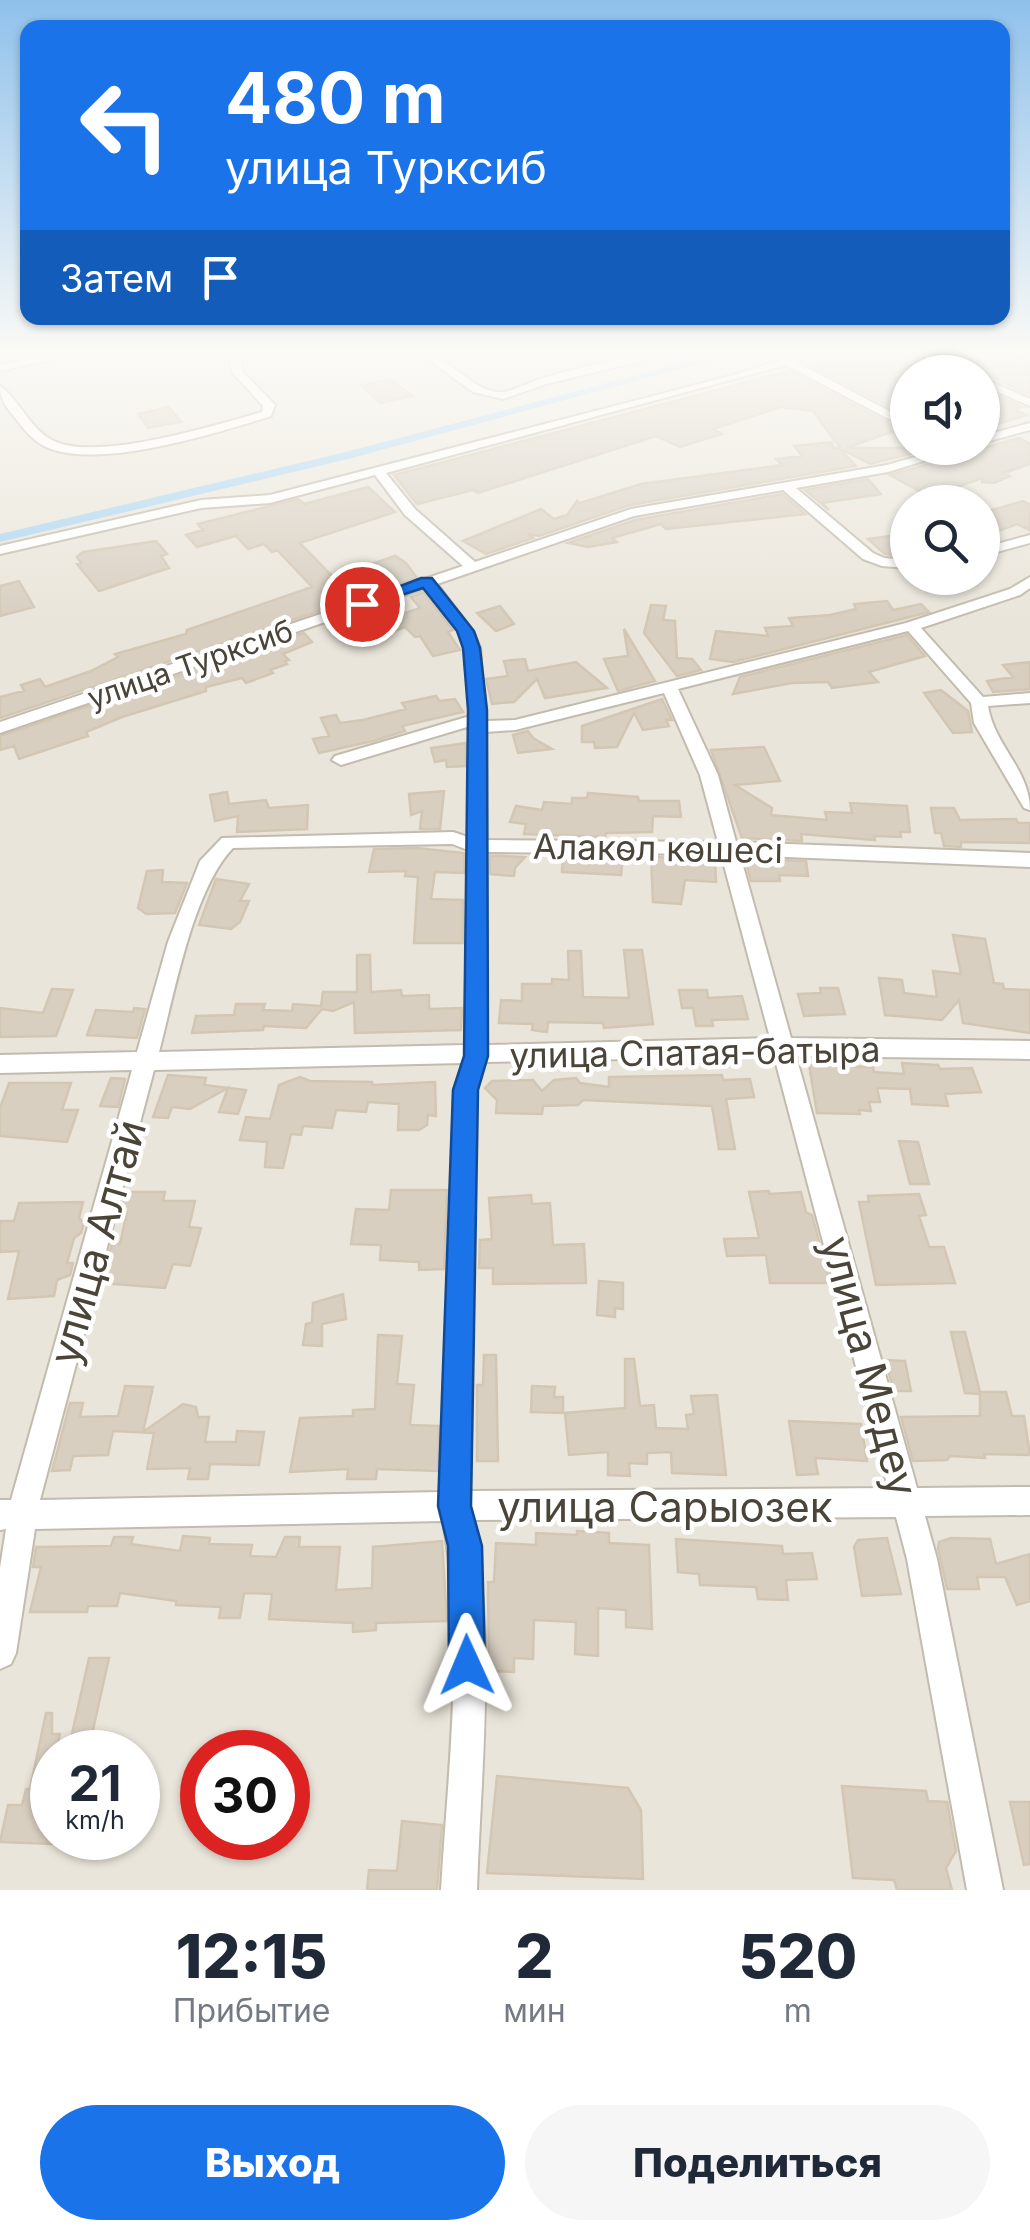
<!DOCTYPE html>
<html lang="ru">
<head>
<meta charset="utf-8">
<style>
  :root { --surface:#fff; --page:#f6f6f7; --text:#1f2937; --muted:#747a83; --accent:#1a73e8 }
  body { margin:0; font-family:Inter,sans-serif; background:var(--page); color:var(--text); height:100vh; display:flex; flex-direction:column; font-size:38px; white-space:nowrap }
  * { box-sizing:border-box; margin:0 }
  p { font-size:32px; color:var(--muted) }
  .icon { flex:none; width:55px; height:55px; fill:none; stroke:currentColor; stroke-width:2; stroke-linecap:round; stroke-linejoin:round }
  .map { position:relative; height:1890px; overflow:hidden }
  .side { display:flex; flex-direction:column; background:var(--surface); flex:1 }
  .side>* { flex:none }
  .guide { position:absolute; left:20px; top:20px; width:990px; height:305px; border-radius:20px; box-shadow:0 2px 8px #0004; background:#1a73e8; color:#fff; overflow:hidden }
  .controls { position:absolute; left:890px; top:355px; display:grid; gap:20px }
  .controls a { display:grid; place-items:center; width:110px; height:110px; border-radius:50%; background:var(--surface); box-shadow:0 2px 8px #0004; font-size:50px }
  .speed { position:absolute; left:30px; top:1730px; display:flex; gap:20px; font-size:50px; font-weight:700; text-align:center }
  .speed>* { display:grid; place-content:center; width:130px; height:130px; border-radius:50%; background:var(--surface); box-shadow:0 2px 8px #0004; line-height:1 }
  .speed small { font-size:25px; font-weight:400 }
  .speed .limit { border:15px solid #d22; background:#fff; color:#111 }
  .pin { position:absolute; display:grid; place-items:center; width:85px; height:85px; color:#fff; margin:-42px; border:5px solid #fff; border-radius:50%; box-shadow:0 2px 10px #0007 }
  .me { position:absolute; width:110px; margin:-55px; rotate:359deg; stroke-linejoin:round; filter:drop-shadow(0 0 8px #0008) }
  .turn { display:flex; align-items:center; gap:35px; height:210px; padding:0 40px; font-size:45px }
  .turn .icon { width:130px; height:130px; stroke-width:2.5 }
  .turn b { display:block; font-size:70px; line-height:85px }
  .then { display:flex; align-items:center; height:95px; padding:0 40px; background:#0003; gap:20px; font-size:38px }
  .eta { display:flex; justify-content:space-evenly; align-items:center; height:170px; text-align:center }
  .eta b { font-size:60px; font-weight:800; line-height:70px }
  .primary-button { display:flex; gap:20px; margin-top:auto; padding:20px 40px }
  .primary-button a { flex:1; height:115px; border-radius:60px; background:var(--accent); color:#fff; font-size:40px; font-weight:800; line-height:115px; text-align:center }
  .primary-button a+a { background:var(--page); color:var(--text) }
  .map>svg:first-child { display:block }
  .residential { fill:#eae5da; fill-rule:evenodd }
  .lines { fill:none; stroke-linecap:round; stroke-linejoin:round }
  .canal { fill:#a9d4f2; fill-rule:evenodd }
  .building { fill:#d8cfc1; stroke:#d3c7b4; stroke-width:2.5 }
  .minor-casing { stroke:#c2bbae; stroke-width:4 }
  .minor { fill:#fff; fill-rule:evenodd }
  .route { fill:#1a73e8; stroke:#114b97; stroke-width:2.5 }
  .labels { text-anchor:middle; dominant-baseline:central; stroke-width:9; stroke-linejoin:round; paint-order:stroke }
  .far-street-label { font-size:30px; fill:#4b4439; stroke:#fff }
  .street-label { font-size:35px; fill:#4b4439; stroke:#fff }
  .near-street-label { font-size:42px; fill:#4b4439; stroke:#fff }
</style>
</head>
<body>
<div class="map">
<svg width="1030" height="1890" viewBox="0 0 1030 1890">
  <rect width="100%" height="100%" fill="#f6f3ec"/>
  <path class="residential" d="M0,355H1030V1890H0ZM908,372H982V448H908ZM908,502H982V578H908ZM52,1752H138V1838H52ZM202,1752H288V1838H202Z"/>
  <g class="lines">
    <path class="canal" d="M713,355H731L352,458L0,542V534L346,452Z"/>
  </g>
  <path class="building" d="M816,355H919L949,372H908L905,415L810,365L825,362Z
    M946,355H1014L1030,362V395L982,372H972Z
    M789,371L900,429L846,448H934L870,464L841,449L813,411L781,407L713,429L722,434L680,447L656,436L478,493L473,490L417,504L394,475Z
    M390,379L413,396L380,403L361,386Z
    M982,389L1022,407L1014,409L1026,415L982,429Z
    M169,407L181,422L148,428L138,414Z
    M1019,438L1030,444V464L1004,473L1010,476L994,483L982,482V478L930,497L890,475Z
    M832,442L833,448H839L856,466L630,505L539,536L528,534L533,538L486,554L463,541L541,509L554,519L567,515L577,501L580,503L641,484L782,465L776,459L802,456L794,446Z
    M868,479L881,494L822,503L829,510L805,490Z
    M368,487L395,512L300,543L338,582L377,568L372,564L395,556L406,563L417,578L0,718V697L24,691L21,685L40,679L45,687L91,671L118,657L115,654L186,634L187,630L312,587L277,550L272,552L264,544L248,549L236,536L197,547L186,535L203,530L198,524L298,499L305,504Z
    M782,494L805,514L666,529L661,524L612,538L617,542L588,547L568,543L635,520Z
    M1023,501L1030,505V530L1017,524L982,537V513Z
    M908,534V556L885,554L868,539Z
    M156,541L167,554L161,556L169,568L99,591L77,564L81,563L77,557L83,552Z
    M19,581L34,607L0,616V586Z
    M424,592L453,630L448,632L460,650L433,656L420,636L415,637L405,627L362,643L340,621L379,608L390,618L420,608L411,597Z
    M887,601L893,610L921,604L929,612L733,662L710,659L716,631L768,636L765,628L793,626L789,618L830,615L856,609L854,604Z
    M651,605L666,606L663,620L675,621L677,658L692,659L701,670L677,676L644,633Z
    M500,606L514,624L496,631L477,613Z
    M624,629L655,681L618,691L604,659L628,656Z
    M304,633L312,642L283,654L289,660L285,661L287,664L270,670L273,673L246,683L242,678L206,687V691L122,717L86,732L88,736L19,759L14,746L0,750V736Z
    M907,635L925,656L869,672L878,682L832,688L828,682L792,683L733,694L740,677Z
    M525,659L528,671L576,662L607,688L545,698L537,679L514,702L492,704L486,679L508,676L504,661Z
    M1030,662V689L993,692L987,681L1013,677L1003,665Z
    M941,690L968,711L972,732L953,733L924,693Z
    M436,696L439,701L455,699L463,712L402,726L405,731L373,741L319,753L313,739L329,736L321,718L336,715L340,723L363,720L406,709L402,703Z
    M662,699L672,720H666L669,726L643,730L634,713L617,747L595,748L594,742H582V726Z
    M528,731L533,738L552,749L518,753L513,735Z
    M466,743V766L447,767L446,760L435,762L431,748Z
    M764,747L780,781L735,785L772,808L771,815L827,820L825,812L852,813L850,803L907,806L910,832H900L901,837L874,836L875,840L801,834L802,841L742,838L711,750Z
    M444,791L440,829H420L422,811L411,815L409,794Z
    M227,792L229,804L266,800L269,808L308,805L307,829L237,832L238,816L215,821L210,795Z
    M588,793L638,797L639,801H679L681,817L653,816L652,832L606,833L605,837L524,834L526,824L510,822L516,806L542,810L544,802L572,804V798H587Z
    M931,808H954L960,820L1016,819L1018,823H1030V843L961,842V847L944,846L941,833H935Z
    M417,848L464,853V873L435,872L431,899L463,900V943H414L418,877L405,876L406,871L369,872L374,849Z
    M490,856H504L525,857L515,868L514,876L490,874Z
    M563,856L623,857L621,875L562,872Z
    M651,857L715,859L716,882L685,880L681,904L653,902Z
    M745,859L806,861L808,876L779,875L780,881H751Z
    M163,870L162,882L187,883L175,913L146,914L138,908L147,871Z
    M216,879L249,884L240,901H249L240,922L231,929L199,925Z
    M953,935L985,939L994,983L1003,984L1004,989L1030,990V1033L963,1023L959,1000L942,1020L885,1015L879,978L902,980L904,993L937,997L933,971L961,974Z
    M624,950H642L653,1024L604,1028L603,1023L548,1022L547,1032L532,1030L533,1024L499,1023L501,1000L522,1001V984H552V979L569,980L568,951H581L583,997L629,998Z
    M357,955H370L371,992L401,990L402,996L429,995V1009L462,1008L461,1030L355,1033L354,1002L333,1011L322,1009L306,1028L264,1026L263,1030L192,1033L196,1016L234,1015L236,1004H265L263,1010L292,1011L293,1004L321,1006L323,992H357Z
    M820,988H838L845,1014L804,1016L798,994L821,993Z
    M52,989L73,990L56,1036L0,1037V1008L43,1013Z
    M679,990H707L708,998L742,996L748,1019L712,1020L713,1026H696L693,1008H682Z
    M134,1008L145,1009L137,1038L87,1035L96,1010L133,1012Z
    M902,1063L938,1065L940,1069L972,1068L981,1092L945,1094L948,1106L912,1104L910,1089L877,1088L880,1102H869L871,1111L859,1110L860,1114L817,1113L809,1065L873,1067L874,1072L904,1074Z
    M168,1075L206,1078L204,1085L246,1090L238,1114L219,1112L228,1088L190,1109L172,1107L168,1118L153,1117Z
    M722,1075L723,1080L750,1079L754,1097L726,1099L735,1149H719L712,1106L583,1100L578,1105L543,1106L542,1114L496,1113L497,1100L485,1088L492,1081L533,1080L542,1091L554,1080L576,1078L580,1083L609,1087V1077Z
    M300,1077L310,1081L372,1082V1085L435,1082L436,1116L428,1115L427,1125L419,1130H398L399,1104L368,1102L366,1112L336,1110L332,1128L303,1126L301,1135L291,1134L283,1168L265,1167L267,1142L240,1140L246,1117L270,1119L279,1085Z
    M111,1078L125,1079L118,1107L100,1106Z
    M9,1083H71L62,1110H78L67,1142L0,1136V1108Z
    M899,1141L918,1142L929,1184H910Z
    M391,1190H447L444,1269L419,1270V1262L380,1260L381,1245L351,1244L356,1209L389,1210Z
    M769,1191V1194L801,1192L806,1212L812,1215L830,1283H770L766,1255L727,1256L724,1239L759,1238L749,1192Z
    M126,1192H165L163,1201H195L189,1227L201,1228L190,1266L173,1264L165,1288L102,1283L112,1243L120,1244L127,1212H120Z
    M919,1194L926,1215L919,1216L929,1247H944L955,1283L876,1285L859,1202H869L868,1196Z
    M531,1195L532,1204L550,1203L553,1245L584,1244L586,1283L493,1284V1268H479L480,1240L492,1239L489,1198Z
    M83,1202L79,1218L84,1223L81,1233L74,1238L67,1263H73L70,1275L57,1280L54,1296L8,1299L19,1251L0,1252V1221H14L19,1203Z
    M599,1281L623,1283V1309L615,1308V1317L597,1315Z
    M343,1294L346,1319L322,1324V1346L303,1345L306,1324L312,1322L313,1303Z
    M951,1332H965L980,1392H1006L1012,1416H1024L1030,1455L984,1454L985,1458L950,1456L947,1460L913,1461L901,1417L980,1416V1394L965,1393Z
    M378,1335L402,1336L397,1384L414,1385L410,1425L439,1426L438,1471L377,1469L376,1479H347L348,1469L290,1472L300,1418L353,1416V1410L375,1409Z
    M484,1355H496L498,1461H477V1385H483Z
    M625,1359H634L640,1406L654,1405L656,1428L688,1429L686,1415L694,1414L691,1396L717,1395L726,1475L672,1473L671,1452L647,1453V1464L629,1463L630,1476L608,1475V1452L569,1455L565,1413L625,1408Z
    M885,1360L905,1361L911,1391H894Z
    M125,1386L153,1387L143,1432L183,1404L196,1407L198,1417H209L205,1442H236L237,1431L264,1432L259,1465L210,1464L208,1479H188L190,1468L147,1469L154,1433L113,1431L108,1455L73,1456L70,1470L52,1471L70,1403H83L80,1417L118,1416Z
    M532,1386L555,1387L554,1397H563V1413L531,1412Z
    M789,1421L861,1424L867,1461L815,1458L818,1474L797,1475Z
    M577,1531L609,1533V1543L649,1545L652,1629L626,1627V1610L598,1608V1656L575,1654L576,1622L534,1620L533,1659L514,1658V1672L489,1671L488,1582H494L496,1543L536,1545V1533L577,1535Z
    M183,1536L210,1538L209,1544L252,1545L250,1556L276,1557L285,1537H300L299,1547H340L336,1590L372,1588L373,1547L442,1541L447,1621L376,1623V1630L353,1632V1623L269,1619L272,1594L244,1593L240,1618H219L221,1607L176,1605V1601L120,1593L117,1606H88L87,1612H30L41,1567H33L36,1547L111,1546L114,1537H133L131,1544L180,1551Z
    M887,1538L901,1594L862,1596L854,1547L858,1540Z
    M951,1538L990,1539L996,1564L1030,1554V1601L1017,1605L1005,1577H977L979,1589H947L938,1548L939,1542Z
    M676,1539L782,1546L783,1554L812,1553L817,1579L786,1580L788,1600L758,1599L756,1587L700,1585L699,1574L678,1572Z
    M89,1658H109L89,1748L69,1747Z
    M46,1713H52V1734H60L56,1752H52V1844L0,1842L8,1805H22L26,1789H30Z
    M497,1776L628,1788L641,1810L643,1879L487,1873Z
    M842,1786L926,1791L928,1801L947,1802L956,1851L946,1868L952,1890H897L894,1880L853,1878Z
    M1010,1802H1030V1864L1024,1865Z
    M402,1821L442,1825L437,1890H367L369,1870L397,1871Z"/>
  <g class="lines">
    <defs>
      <path id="minor" d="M49,355H72L0,371V365Z
        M230,355H240L242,371L275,405L271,416C217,433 105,468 51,449C36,444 25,431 16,419C7,408 0,400 0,386C20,400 29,429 54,441C95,462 217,425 262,412L263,406L232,372Z
        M422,355C451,355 468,389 498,392C512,393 529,382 543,378C582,367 626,355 666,355L546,384L503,399L473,392Z
        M795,355H812L796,362L908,421V429L786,365L386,473L415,509L475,562L631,509L887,465L947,448H965L888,472L796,488L873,553L884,558L908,560V568L882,566L863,559L783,490L634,516L437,584L473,631L480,648L486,721L515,720L906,623L1010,589L1030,577V588L1020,595L921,628L983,697L1030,693V703L988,706C994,745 1030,770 1030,810L1024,808L974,723L971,703L908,631L678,689L718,775L736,842L1030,853V867L740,855L791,1038L1030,1041V1059L796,1056L917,1488L1030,1487V1515L925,1516L937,1559L1003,1890H967L907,1559L896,1517L472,1520C496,1642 481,1767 477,1890H441C448,1768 465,1642 443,1521L35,1529L16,1653L11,1664L0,1669V1568L6,1529L0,1530V1500H11L132,1070L0,1073V1055L137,1052L168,942L200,861L222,838L453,832L468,837L470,731L467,727L341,765L332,760L335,756L470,716L464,648L459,632L425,588L0,733V722L463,566L405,515L375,475L270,503L201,508L0,554V546L201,500L270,495L734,375ZM664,693L700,775L718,842L486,840V732L515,730ZM452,844L468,850L465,1045L159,1052C174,995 193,889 233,848ZM486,852L721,854L770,1038L487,1045ZM774,1056L888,1488L470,1491L476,1090L485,1062ZM463,1063L454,1090L441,1492L40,1500L154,1070Z
        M923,355H937L969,372H956Z
        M982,378L1030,399V406L982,385Z
        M1030,423V430L982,443V436Z
        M1030,535V543L982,556V548Z"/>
    </defs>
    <use href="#minor" class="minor-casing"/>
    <use href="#minor" class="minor"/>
  </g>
  <linearGradient id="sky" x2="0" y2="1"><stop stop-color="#8fc1ec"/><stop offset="0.57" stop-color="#fbfaf6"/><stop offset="1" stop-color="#fbfaf6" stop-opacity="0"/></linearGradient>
  <rect width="1030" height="620" fill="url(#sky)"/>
  <path class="route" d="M421,578H432L474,631L480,648L487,710L488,1056L478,1090L471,1506L482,1546L485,1665L480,1678L467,1683L455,1678L449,1665L448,1546L438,1506L453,1090L464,1056L468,710L463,648L457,631L423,588L362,608L354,604Z"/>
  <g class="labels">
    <g class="far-street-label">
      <text transform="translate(190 664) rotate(-19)">улица Турксиб</text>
    </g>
    <g class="street-label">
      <text transform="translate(658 848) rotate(1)">Алакөл көшесі</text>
      <text transform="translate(695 1052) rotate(-1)">улица Спатая-батыра</text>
    </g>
    <g class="near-street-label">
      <text transform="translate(97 1242) rotate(-74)">улица Алтай</text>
      <text transform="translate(870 1366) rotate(75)">улица Медеу</text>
      <text x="665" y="1506">улица Сарыозек</text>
    </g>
  </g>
</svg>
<div class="controls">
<a><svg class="icon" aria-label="sound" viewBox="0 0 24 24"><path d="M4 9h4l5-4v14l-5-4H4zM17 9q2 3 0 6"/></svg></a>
<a><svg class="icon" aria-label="search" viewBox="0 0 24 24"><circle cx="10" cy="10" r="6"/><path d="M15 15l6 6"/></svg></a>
</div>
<div class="speed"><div>21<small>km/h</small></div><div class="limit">30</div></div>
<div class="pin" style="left:362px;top:604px;background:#d93025"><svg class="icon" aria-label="arrive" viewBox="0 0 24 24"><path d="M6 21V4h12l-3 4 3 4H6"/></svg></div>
<svg class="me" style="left:467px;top:1665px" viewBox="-20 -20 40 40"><path d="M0-17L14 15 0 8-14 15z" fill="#1a73e8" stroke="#fff" stroke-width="4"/></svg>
<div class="guide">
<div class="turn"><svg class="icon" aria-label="left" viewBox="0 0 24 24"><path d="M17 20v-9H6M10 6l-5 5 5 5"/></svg><div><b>480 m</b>улица Турксиб</div></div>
<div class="then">Затем<svg class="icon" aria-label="arrive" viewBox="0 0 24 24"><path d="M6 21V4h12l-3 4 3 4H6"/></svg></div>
</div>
</div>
<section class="side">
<div class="eta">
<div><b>12:15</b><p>Прибытие</p></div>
<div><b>2</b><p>мин</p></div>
<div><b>520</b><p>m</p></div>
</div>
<div class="primary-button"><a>Выход</a><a>Поделиться</a></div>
</section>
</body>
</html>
